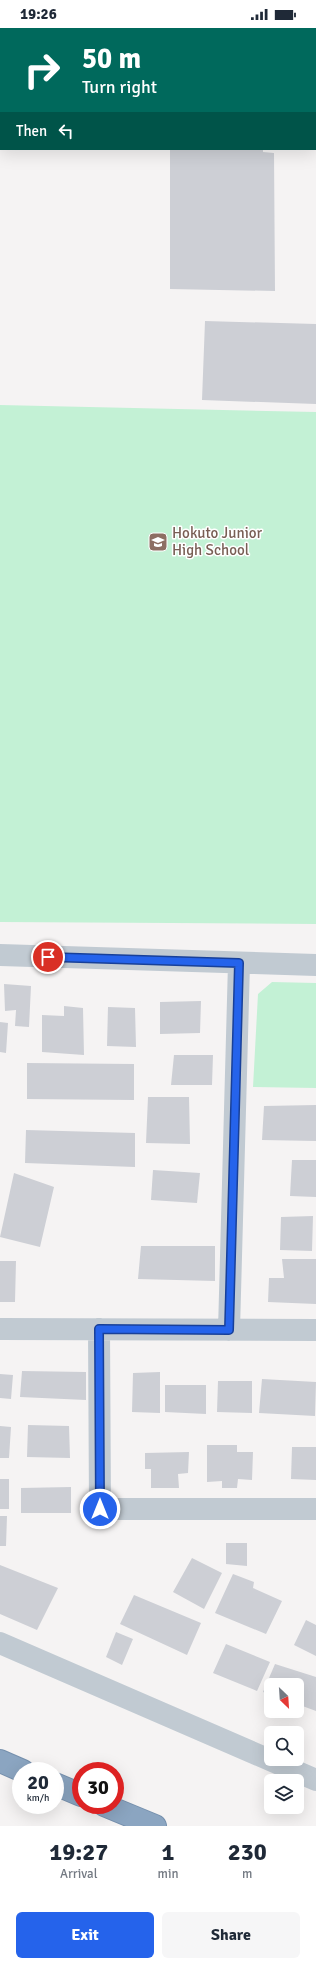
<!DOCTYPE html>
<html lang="en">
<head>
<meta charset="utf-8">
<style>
  :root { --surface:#fff; --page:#f6f6f7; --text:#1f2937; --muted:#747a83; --accent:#2563eb }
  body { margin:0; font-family:Signika,sans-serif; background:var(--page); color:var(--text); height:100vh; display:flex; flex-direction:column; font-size:15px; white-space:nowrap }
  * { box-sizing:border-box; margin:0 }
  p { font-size:13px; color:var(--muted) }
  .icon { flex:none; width:22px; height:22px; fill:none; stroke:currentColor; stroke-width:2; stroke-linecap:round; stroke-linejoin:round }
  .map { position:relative; height:1798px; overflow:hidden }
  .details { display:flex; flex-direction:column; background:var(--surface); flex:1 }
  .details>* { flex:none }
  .banner { position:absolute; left:0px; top:0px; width:316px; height:122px; box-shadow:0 4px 16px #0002; background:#00695c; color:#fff; overflow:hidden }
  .needle { width:26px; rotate:155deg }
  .fabs { position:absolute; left:264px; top:1650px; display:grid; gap:8px }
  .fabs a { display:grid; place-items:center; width:40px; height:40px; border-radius:6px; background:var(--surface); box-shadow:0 4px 16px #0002; font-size:20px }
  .speed { position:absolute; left:12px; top:1734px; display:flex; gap:8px; font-size:20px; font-weight:700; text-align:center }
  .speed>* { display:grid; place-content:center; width:52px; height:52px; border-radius:50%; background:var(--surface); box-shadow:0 4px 16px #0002; line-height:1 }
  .speed small { font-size:10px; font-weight:400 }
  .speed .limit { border:6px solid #d22; background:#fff; color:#111 }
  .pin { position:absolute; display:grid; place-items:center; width:34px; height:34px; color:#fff; margin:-17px; border:2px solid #fff; border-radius:50%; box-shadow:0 1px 4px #0007 }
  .me { position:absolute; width:44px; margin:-22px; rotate:0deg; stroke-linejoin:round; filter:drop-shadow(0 0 3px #0008) }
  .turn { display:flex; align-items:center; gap:14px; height:84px; padding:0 16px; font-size:18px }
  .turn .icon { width:52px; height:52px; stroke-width:2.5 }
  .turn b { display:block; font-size:28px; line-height:34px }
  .then { display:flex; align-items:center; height:38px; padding:0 16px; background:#0003; gap:8px; font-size:15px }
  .eta { display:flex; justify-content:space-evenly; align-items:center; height:68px; text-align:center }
  .eta b { font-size:24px; font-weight:700; line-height:28px }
  .button { display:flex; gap:8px; margin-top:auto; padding:8px 16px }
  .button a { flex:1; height:46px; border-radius:6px; background:var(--accent); color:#fff; font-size:16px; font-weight:700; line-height:46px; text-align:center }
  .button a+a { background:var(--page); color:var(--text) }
  .status { display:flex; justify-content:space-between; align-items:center; height:28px; padding:0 20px; background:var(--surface); direction:ltr }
  .status svg { height:11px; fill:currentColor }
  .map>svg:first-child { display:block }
  .green { fill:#c3f1d5 }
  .building { fill:#cdcfd5 }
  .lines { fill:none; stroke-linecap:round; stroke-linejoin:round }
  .highway-casing { stroke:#7690ad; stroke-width:24 }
  .minor { stroke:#c1cad2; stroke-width:22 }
  .highway { stroke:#8ba5c1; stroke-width:22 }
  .route-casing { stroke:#184099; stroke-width:10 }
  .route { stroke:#2563eb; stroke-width:7 }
  .labels { text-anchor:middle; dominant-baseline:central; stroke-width:3; stroke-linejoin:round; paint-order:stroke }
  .education-label { font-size:15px; fill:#785e54; stroke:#fff; text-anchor:start }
</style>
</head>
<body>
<div class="status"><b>19:26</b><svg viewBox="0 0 49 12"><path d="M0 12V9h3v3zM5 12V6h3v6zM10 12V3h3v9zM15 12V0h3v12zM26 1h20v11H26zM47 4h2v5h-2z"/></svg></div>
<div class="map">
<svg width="316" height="1798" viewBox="0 0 316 1798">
  <rect width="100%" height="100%" fill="#f5f3f3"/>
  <path class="green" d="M0,377L316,384V896L0,894Z
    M272,954L316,955V1060L253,1059L258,966Z"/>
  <path class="building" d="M170,121H263V124L274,125L275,263L170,261Z
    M205,293L316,296V376L202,372Z
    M4,956L31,958L29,999L15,998L16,982L5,983Z
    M201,973L200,1005L160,1006V974Z
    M64,978L83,980L84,1027L42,1024V987L64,988Z
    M108,979L135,980L136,1019L107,1018Z
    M0,994L8,995L6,1025L0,1024Z
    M174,1027H213L212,1057H171Z
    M27,1035L134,1036V1072L27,1071Z
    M148,1069H189L190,1116L146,1115Z
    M316,1077V1113L262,1112L264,1078Z
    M26,1102L135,1105V1139L25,1135Z
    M292,1132H316V1169L290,1168Z
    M153,1142L200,1145L197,1175L151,1172Z
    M14,1145L54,1159L40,1219L0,1209Z
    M313,1188L312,1223L280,1222L281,1189Z
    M141,1218H215V1253L138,1251Z
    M282,1231H316V1276L268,1274L269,1250H284Z
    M0,1233H16L15,1274H0Z
    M22,1343L86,1344V1372L20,1369Z
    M160,1344V1385L132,1384L133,1345Z
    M0,1346L13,1347L11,1371L0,1370Z
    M262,1351L316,1354L315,1388L259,1385Z
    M218,1353H252V1385L217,1384Z
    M165,1357H206V1386L165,1384Z
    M28,1397L69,1398L70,1430L27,1429Z
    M0,1398L11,1399L9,1430H0Z
    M207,1417H237V1424H253L252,1452L238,1451L237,1460H222V1453L207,1454Z
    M292,1419H316V1452L291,1451Z
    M189,1424L188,1445L178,1446L179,1460H151V1441H145V1425Z
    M0,1451H9V1481H0Z
    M71,1459V1485H21V1460Z
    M0,1488H7L6,1518H0Z
    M226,1515H247V1538L226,1536Z
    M192,1530L222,1545L204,1581L173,1564Z
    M0,1537L58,1560L37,1602L0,1586Z
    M233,1546L254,1554L253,1560L282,1573L266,1606L215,1585Z
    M134,1567L201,1595L187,1627L120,1596Z
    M306,1592L316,1597V1628L294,1617Z
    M116,1604L133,1611L122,1637L106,1629Z
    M226,1616L270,1634L257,1663L213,1645Z
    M275,1636L316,1649V1683L297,1676V1657H271V1667L263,1664Z"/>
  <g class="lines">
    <defs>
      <path id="highway" d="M0,1733L23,1743
        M55,1756L81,1767
        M104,1777L155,1798"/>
    </defs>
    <use href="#highway" class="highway-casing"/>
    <path class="minor" d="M0,927L316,937
      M0,1301L316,1302
      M99,1301L100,1481H316
      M229,1302L239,935
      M0,1615L316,1752"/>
    <use href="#highway" class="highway"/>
  </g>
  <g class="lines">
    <defs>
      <path id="route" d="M48,929L239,935L229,1302L99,1301L100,1481"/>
    </defs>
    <use href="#route" class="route-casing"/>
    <use href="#route" class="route"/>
  </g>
  <defs>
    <symbol id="school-square" viewBox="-11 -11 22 22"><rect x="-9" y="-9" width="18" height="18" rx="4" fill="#8d6e63" stroke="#fff"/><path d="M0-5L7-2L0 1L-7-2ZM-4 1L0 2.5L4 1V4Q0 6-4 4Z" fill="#fff"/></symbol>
  </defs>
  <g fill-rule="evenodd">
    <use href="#school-square" x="147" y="503" width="22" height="22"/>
  </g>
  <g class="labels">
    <g class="education-label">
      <text x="172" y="505">Hokuto Junior<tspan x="172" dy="17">High School</tspan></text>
    </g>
  </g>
</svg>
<div class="fabs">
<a><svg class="needle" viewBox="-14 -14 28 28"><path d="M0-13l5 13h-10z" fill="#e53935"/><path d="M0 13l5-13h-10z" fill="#747a83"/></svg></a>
<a><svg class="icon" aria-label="search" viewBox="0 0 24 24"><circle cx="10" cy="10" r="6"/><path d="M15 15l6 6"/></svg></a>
<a><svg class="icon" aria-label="layers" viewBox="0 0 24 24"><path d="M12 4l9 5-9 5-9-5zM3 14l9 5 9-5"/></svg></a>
</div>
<div class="speed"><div>20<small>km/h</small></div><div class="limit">30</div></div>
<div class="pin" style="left:48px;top:929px;background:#d93025"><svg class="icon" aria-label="arrive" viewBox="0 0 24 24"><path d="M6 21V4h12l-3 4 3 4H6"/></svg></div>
<svg class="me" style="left:100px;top:1481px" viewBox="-20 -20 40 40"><circle r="17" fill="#2563eb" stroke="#fff" stroke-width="3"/><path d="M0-11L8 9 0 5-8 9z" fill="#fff"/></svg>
<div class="banner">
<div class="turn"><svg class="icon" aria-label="right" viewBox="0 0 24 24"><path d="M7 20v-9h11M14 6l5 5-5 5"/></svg><div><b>50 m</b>Turn right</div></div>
<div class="then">Then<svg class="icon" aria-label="left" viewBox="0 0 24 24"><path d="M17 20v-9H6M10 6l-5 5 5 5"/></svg></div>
</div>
</div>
<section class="details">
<div class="eta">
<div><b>19:27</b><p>Arrival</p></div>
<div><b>1</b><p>min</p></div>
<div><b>230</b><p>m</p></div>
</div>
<div class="button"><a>Exit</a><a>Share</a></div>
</section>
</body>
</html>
